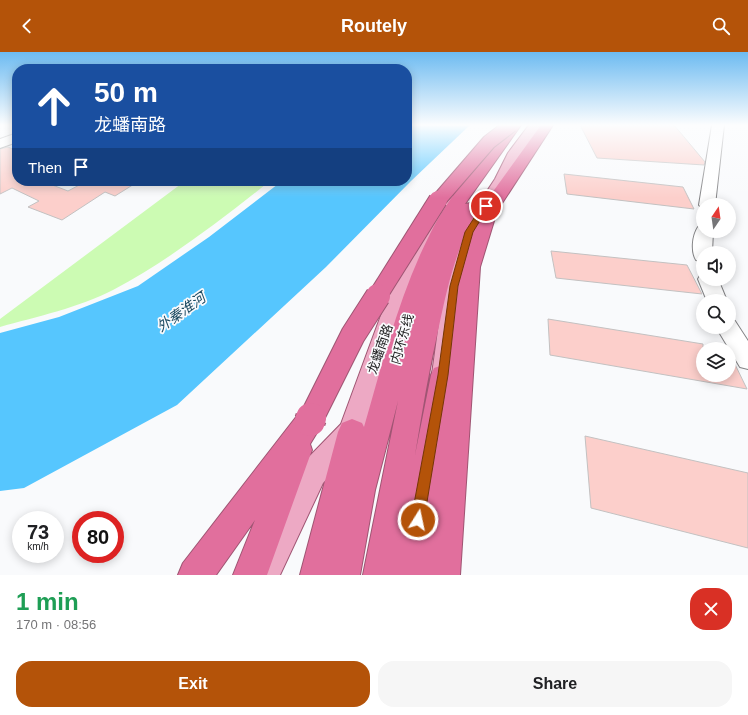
<!DOCTYPE html>
<html lang="en">
<head>
<meta charset="utf-8">
<style>
  :root { --surface:#fff; --page:#f6f6f6; --text:#202124; --muted:#757577; --accent:#b45309 }
  body { margin:0; font-family:Helvetica,"Noto Sans SC",sans-serif; background:var(--page); color:var(--text); height:100vh; display:flex; flex-direction:column; font-size:15px; white-space:nowrap }
  * { box-sizing:border-box; margin:0 }
  p { font-size:13px; color:var(--muted) }
  .icon { flex:none; width:22px; height:22px; fill:none; stroke:currentColor; stroke-width:2; stroke-linecap:round; stroke-linejoin:round }
  .map { position:relative; height:523px; overflow:hidden }
  .panel { display:flex; flex-direction:column; background:var(--surface); flex:1 }
  .panel>* { flex:none }
  .banner { position:absolute; left:12px; top:12px; width:400px; height:122px; border-radius:16px; box-shadow:0 2px 10px #0003; background:#1a4fa0; color:#fff; overflow:hidden }
  .needle { width:26px; rotate:13deg }
  .tools { position:absolute; left:696px; top:146px; display:grid; gap:8px }
  .tools a { display:grid; place-items:center; width:40px; height:40px; border-radius:50%; background:var(--surface); box-shadow:0 2px 10px #0003; font-size:20px }
  .speed { position:absolute; left:12px; top:459px; display:flex; gap:8px; font-size:20px; font-weight:700; text-align:center }
  .speed>* { display:grid; place-content:center; width:52px; height:52px; border-radius:50%; background:var(--surface); box-shadow:0 2px 10px #0003; line-height:1 }
  .speed small { font-size:10px; font-weight:400 }
  .speed .limit { border:6px solid #d22; background:#fff; color:#111 }
  .pin { position:absolute; display:grid; place-items:center; width:34px; height:34px; color:#fff; margin:-17px; border:2px solid #fff; border-radius:50%; box-shadow:0 1px 4px #0007 }
  .me { position:absolute; width:44px; margin:-22px; rotate:10deg; stroke-linejoin:round; filter:drop-shadow(0 0 3px #0008) }
  .turn { display:flex; align-items:center; gap:14px; height:84px; padding:0 16px; font-size:18px }
  .turn .icon { width:52px; height:52px; stroke-width:2.5 }
  .turn b { display:block; font-size:28px; line-height:34px }
  .then { display:flex; align-items:center; height:38px; padding:0 16px; background:#0003; gap:8px; font-size:15px }
  .round { display:grid; place-items:center; flex:none; width:42px; height:42px; border-radius:16px; background:var(--page) }
  .headline { display:flex; align-items:center; justify-content:space-between; height:68px; padding:0 16px }
  h1 { font-size:24px; font-weight:700; line-height:30px; color:#1e9e55 }
  .primary-button { display:flex; gap:8px; margin-top:auto; padding:8px 16px }
  .primary-button a { flex:1; height:46px; border-radius:16px; background:var(--accent); color:#fff; font-size:16px; font-weight:700; line-height:46px; text-align:center }
  .primary-button a+a { background:var(--page); color:var(--text) }
  header { display:flex; justify-content:space-between; align-items:center; height:52px; padding:0 16px; background:var(--accent); color:#fff; font-size:18px; font-weight:700 }
  .map>svg:first-child { display:block }
  .green { fill:#ccfbb3 }
  .water { fill:#56c6fe }
  .building { fill:#fccfcb; stroke:#c3c1c1 }
  .lines { fill:none; stroke-linecap:round; stroke-linejoin:round }
  .minor-casing { stroke:#838385; stroke-width:2 }
  .major-casing { stroke:#9f5573; stroke-width:2 }
  .highway-casing { stroke:#9f5573; stroke-width:2 }
  .minor { fill:#fff; fill-rule:evenodd }
  .major { fill:#eda9c4; fill-rule:evenodd }
  .highway { fill:#e16f9d; fill-rule:evenodd }
  .highway-bridge-far3-casing { stroke:#9f5573; stroke-width:16; stroke-linecap:butt }
  .highway-bridge-far2-casing { stroke:#9f5573; stroke-width:20; stroke-linecap:butt }
  .highway-bridge-far1-casing { stroke:#9f5573; stroke-width:26; stroke-linecap:butt }
  .highway-bridge-casing { stroke:#9f5573; stroke-width:32; stroke-linecap:butt }
  .highway-bridge-far3 { stroke:#e16f9d; stroke-width:14 }
  .highway-bridge-far2 { stroke:#e16f9d; stroke-width:18 }
  .highway-bridge-far1 { stroke:#e16f9d; stroke-width:24 }
  .highway-bridge { stroke:#e16f9d; stroke-width:30 }
  .route { fill:#b45309; stroke:#753606 }
  .labels { text-anchor:middle; dominant-baseline:central; stroke-width:3.5; stroke-linejoin:round; paint-order:stroke }
  .street-label { font-size:13px; fill:#252526; stroke:#f9fafc }
  .water-label { font-size:14px; font-style:italic; fill:#1e4c63; stroke:#f9fafc }
</style>
</head>
<body>
<header><svg class="icon" aria-label="back" viewBox="0 0 24 24"><path d="M15 5l-7 7 7 7"/></svg>Routely<svg class="icon" aria-label="search" viewBox="0 0 24 24"><circle cx="10" cy="10" r="6"/><path d="M15 15l6 6"/></svg></header>
<div class="map">
<svg width="748" height="523" viewBox="0 0 748 523">
  <rect width="100%" height="100%" fill="#f9fafc"/>
  <path class="green" d="M185,129H270C221,168 168,209 113,238C81,255 35,265 0,275V267Z"/>
  <path class="water" d="M407,73H470L411,129L326,215L177,353L24,436L0,439V281L59,265L138,234L209,185L282,129H407Z"/>
  <path class="building" d="M580,73H674L705,110L704,113L597,106Z
    M8,95L17,99V129H42L68,139L83,131L79,129H139L115,144L105,140L62,168L28,155L39,149L12,136L0,142V97Z
    M564,122L683,135L694,157L567,142Z
    M551,199L687,213L702,242L556,226Z
    M548,267L703,292V323H729V300L747,337L550,303Z
    M585,384L748,421V496L591,456Z"/>
  <g class="lines">
    <defs>
      <path id="minor" d="M712,73H724L715,153H703V157L699,153Z
        M17,81V90L0,96V87Z
        M703,174V179H713L712,201H703V210L696,208C691,200 692,184 698,175Z
        M701,222H703V227H718L727,249H707L698,227Z
        M729,267L735,269L748,289V317L740,315L716,275H729Z"/>
      <path id="major" d="M529,73H543L522,101L511,127L478,180L464,234L455,344L451,352L442,355L433,352L429,344L444,234L460,180L495,127L508,101Z
        M447,142L453,143L455,147L411,236L362,389L323,431L280,523H245L303,411L341,372L391,236L439,147L441,143Z"/>
      <path id="highway" d="M508,73H521L465,152L471,151L477,152L479,156C457,193 448,232 439,274C429,317 422,360 415,403L431,323L434,316L443,313L449,315L460,215L479,159L541,73H553L497,159L480,215L460,523H363L398,349L375,438L360,523H300L338,380L342,371L352,367L362,371L364,375C383,310 399,243 430,182C449,143 481,108 508,73Z
        M310,357L320,360L324,369L310,392L312,398L267,523H233L255,468L216,523H178L183,511L300,360Z"/>
    </defs>
    <use href="#minor" class="minor-casing"/>
    <use href="#major" class="major-casing"/>
    <use href="#highway" class="highway-casing"/>
    <use href="#minor" class="minor"/>
    <use href="#major" class="major"/>
    <use href="#highway" class="highway"/>
    <defs>
      <path id="highway-bridge-far3" d="M438,149L489,90L511,73"/>
      <path id="highway-bridge-far2" d="M377,245L438,148"/>
      <path id="highway-bridge-far1" d="M311,367L353,283L378,244"/>
      <path id="highway-bridge" d="M310,369L311,366"/>
    </defs>
    <use href="#highway-bridge-far3" class="highway-bridge-far3-casing"/>
    <use href="#highway-bridge-far2" class="highway-bridge-far2-casing"/>
    <use href="#highway-bridge-far1" class="highway-bridge-far1-casing"/>
    <use href="#highway-bridge" class="highway-bridge-casing"/>
    <use href="#highway-bridge-far3" class="highway-bridge-far3"/>
    <use href="#highway-bridge-far2" class="highway-bridge-far2"/>
    <use href="#highway-bridge-far1" class="highway-bridge-far1"/>
    <use href="#highway-bridge" class="highway-bridge"/>
  </g>
  <linearGradient id="sky" x2="0" y2="1"><stop stop-color="#6dbbf1"/><stop offset="0.5" stop-color="#fcfdfe"/><stop offset="1" stop-color="#fcfdfe" stop-opacity="0"/></linearGradient>
  <rect width="748" height="146" fill="url(#sky)"/>
  <path class="route" d="M483,152L489,154L473,180L458,234L448,323L424,468L423,473L418,475L413,473L411,468L438,323L450,234L465,180Z"/>
  <g class="labels">
    <g class="street-label">
      <text transform="translate(402 287) rotate(-74)">内环东线</text>
      <text transform="translate(380 297) rotate(-71)">龙蟠南路</text>
    </g>
    <g class="water-label">
      <text transform="translate(181 260) rotate(-35)">外秦淮河</text>
    </g>
  </g>
</svg>
<div class="tools">
<a><svg class="needle" viewBox="-14 -14 28 28"><path d="M0-13l5 13h-10z" fill="#e53935"/><path d="M0 13l5-13h-10z" fill="#757577"/></svg></a>
<a><svg class="icon" aria-label="sound" viewBox="0 0 24 24"><path d="M4 9h4l5-4v14l-5-4H4zM17 9q2 3 0 6"/></svg></a>
<a><svg class="icon" aria-label="search" viewBox="0 0 24 24"><circle cx="10" cy="10" r="6"/><path d="M15 15l6 6"/></svg></a>
<a><svg class="icon" aria-label="layers" viewBox="0 0 24 24"><path d="M12 4l9 5-9 5-9-5zM3 14l9 5 9-5"/></svg></a>
</div>
<div class="speed"><div>73<small>km/h</small></div><div class="limit">80</div></div>
<div class="pin" style="left:486px;top:154px;background:#d93025"><svg class="icon" aria-label="arrive" viewBox="0 0 24 24"><path d="M6 21V4h12l-3 4 3 4H6"/></svg></div>
<svg class="me" style="left:418px;top:468px" viewBox="-20 -20 40 40"><circle r="17" fill="#b45309" stroke="#fff" stroke-width="3"/><path d="M0-11L8 9 0 5-8 9z" fill="#fff"/></svg>
<div class="banner">
<div class="turn"><svg class="icon" aria-label="ahead" viewBox="0 0 24 24"><path d="M12 20V5M6 11l6-6 6 6"/></svg><div><b>50 m</b>龙蟠南路</div></div>
<div class="then">Then<svg class="icon" aria-label="arrive" viewBox="0 0 24 24"><path d="M6 21V4h12l-3 4 3 4H6"/></svg></div>
</div>
</div>
<section class="panel">
<div class="headline"><div><h1>1 min</h1><p>170 m · 08:56</p></div><a class="round" style="background:#d93025;color:#fff"><svg class="icon" aria-label="close" viewBox="0 0 24 24"><path d="M6 6l12 12M18 6L6 18"/></svg></a></div>
<div class="primary-button"><a>Exit</a><a>Share</a></div>
</section>
</body>
</html>
